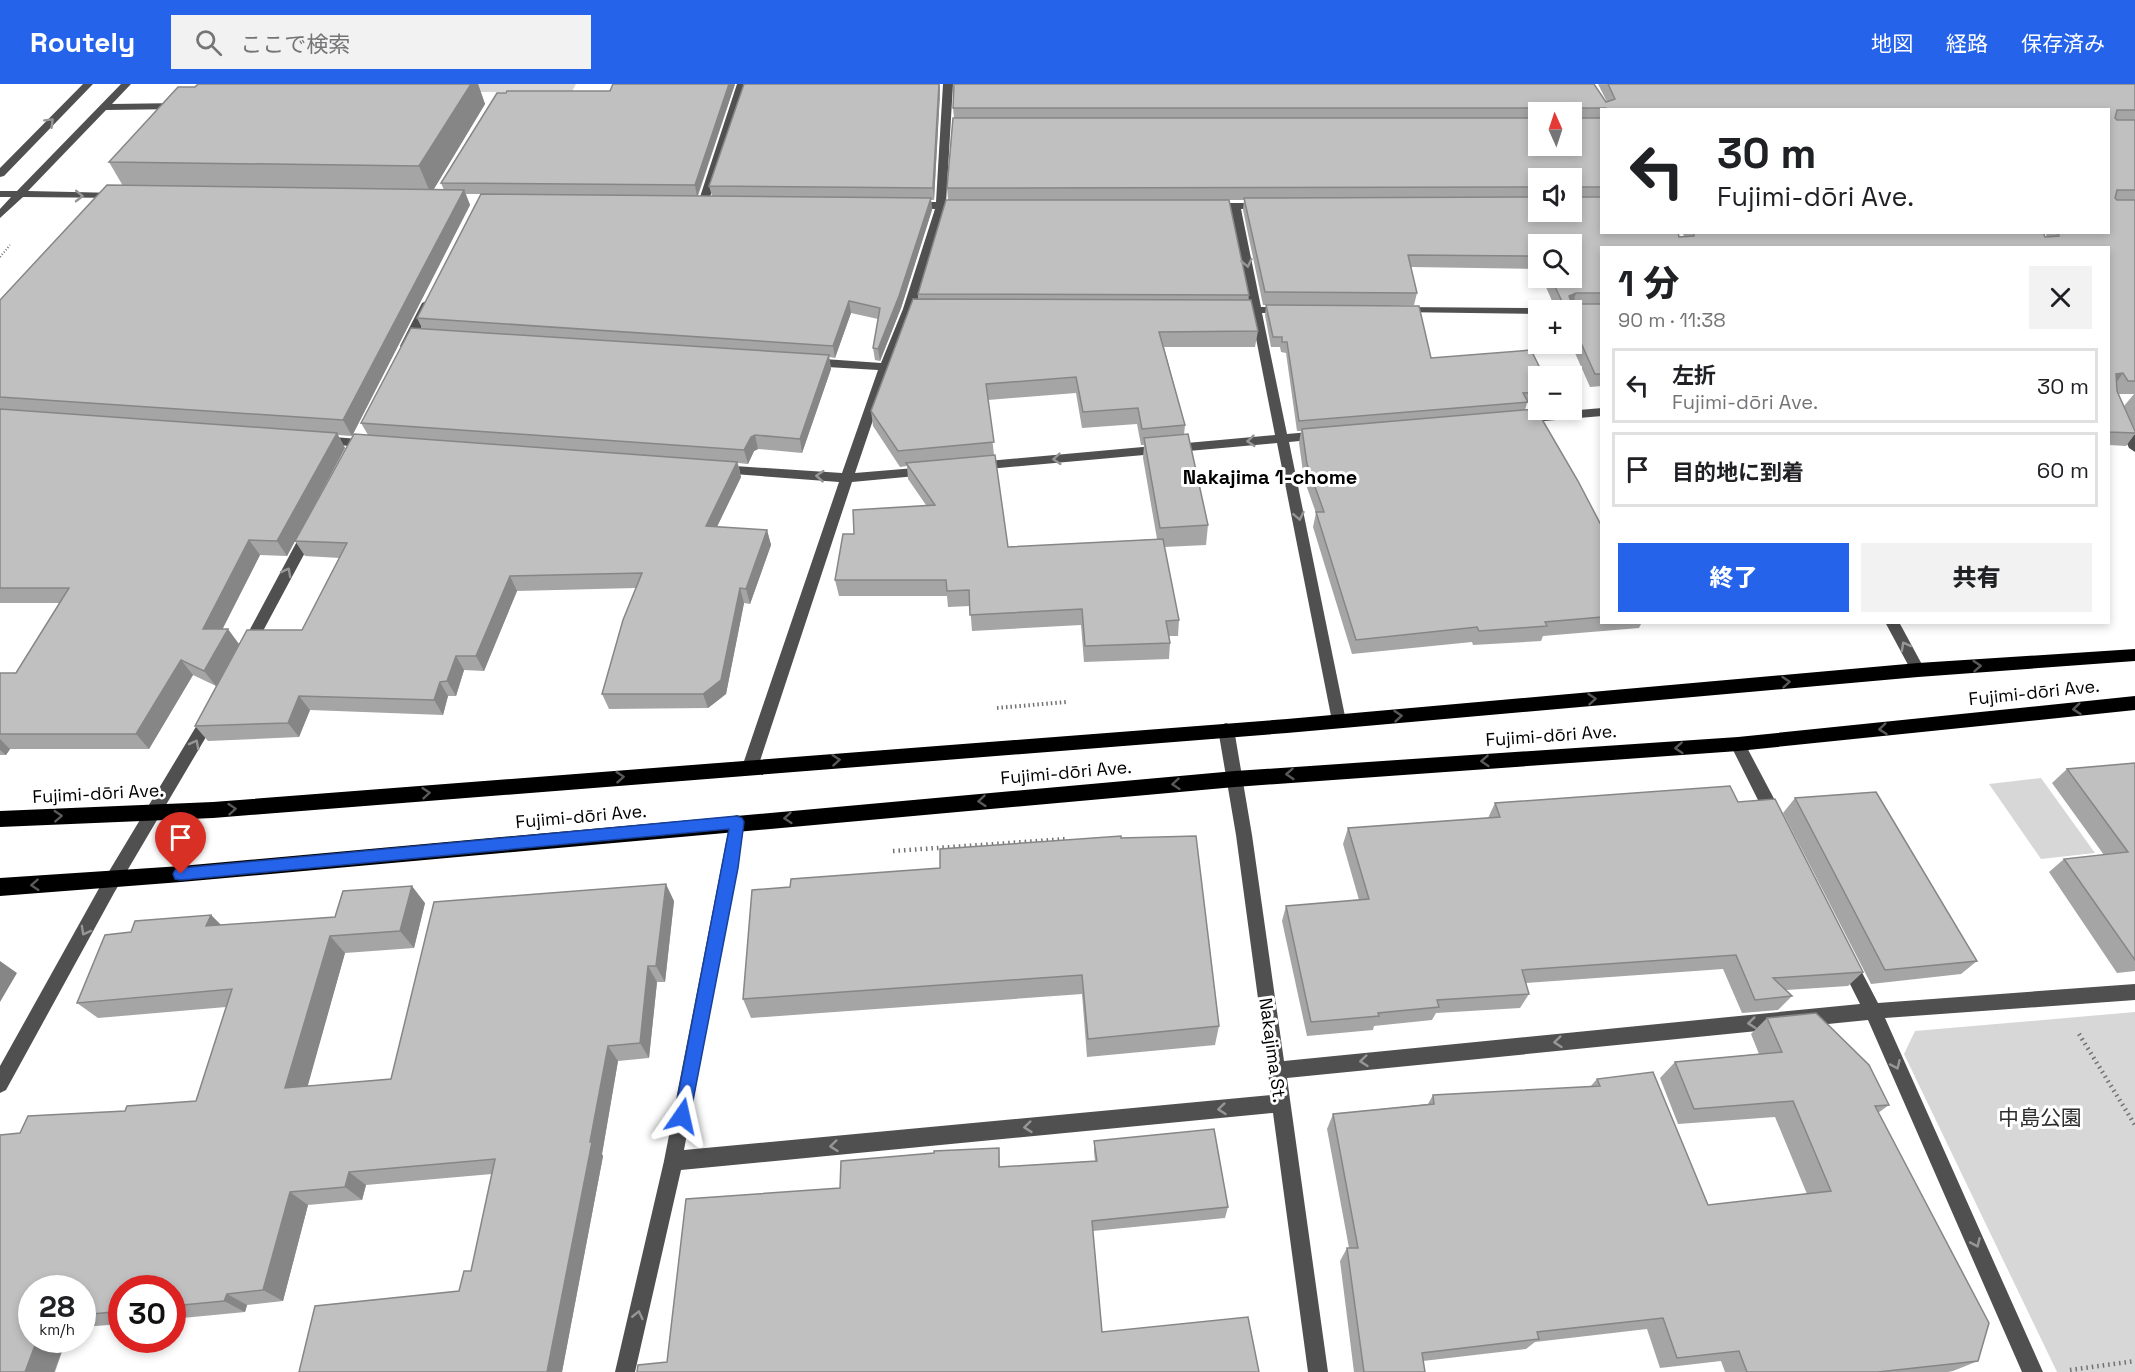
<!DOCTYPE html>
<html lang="ja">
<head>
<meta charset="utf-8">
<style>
  :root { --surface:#fff; --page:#f2f2f2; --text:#202124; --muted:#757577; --line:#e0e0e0; --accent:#2563eb }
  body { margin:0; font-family:"Space Grotesk","Noto Sans JP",sans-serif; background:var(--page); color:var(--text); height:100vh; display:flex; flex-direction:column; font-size:22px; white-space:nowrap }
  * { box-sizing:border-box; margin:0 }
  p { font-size:20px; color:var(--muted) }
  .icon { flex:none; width:33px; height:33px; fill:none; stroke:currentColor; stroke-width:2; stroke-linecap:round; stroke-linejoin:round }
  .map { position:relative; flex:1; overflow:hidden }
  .details { position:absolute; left:1600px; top:162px; width:510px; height:378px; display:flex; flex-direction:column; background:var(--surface); border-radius:0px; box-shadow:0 3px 9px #0003 }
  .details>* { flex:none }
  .hud { position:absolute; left:1600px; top:24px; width:510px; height:126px; border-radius:0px; box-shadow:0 3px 9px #0003; background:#fff; color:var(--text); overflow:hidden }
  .needle { width:39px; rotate:357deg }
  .controls { position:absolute; left:1528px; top:18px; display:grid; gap:12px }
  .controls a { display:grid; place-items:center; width:54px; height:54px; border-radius:0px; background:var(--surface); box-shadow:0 3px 9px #0003; font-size:30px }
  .speed { position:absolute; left:18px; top:1191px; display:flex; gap:12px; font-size:30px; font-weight:700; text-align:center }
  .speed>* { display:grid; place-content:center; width:78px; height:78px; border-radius:50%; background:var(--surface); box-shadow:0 3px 9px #0003; line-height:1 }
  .speed small { font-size:15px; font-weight:400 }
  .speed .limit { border:9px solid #d22; background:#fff; color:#111 }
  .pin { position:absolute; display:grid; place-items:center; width:51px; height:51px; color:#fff; margin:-62px -26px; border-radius:50% 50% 50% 0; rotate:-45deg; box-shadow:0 0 6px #0007 }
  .pin .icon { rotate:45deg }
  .me { position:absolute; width:66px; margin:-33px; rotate:11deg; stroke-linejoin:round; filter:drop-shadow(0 0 4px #0008) }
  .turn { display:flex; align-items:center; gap:21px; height:126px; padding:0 18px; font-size:27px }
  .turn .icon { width:78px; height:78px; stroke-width:2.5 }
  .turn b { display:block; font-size:42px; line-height:51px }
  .round { display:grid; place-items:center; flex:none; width:63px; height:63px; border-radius:0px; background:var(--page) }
  .headline { display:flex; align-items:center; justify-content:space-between; height:102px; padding:0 18px }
  h1 { font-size:36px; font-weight:800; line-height:45px }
  .action { display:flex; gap:12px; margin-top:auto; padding:12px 18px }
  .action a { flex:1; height:69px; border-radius:0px; background:var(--accent); color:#fff; font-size:24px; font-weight:800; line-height:69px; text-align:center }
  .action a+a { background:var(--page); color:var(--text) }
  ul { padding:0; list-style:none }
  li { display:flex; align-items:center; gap:18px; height:75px; margin:0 12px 9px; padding:0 6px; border:3px solid var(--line); border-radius:0px }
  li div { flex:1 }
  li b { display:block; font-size:22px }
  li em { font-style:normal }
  header { display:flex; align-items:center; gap:36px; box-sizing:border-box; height:84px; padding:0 30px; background:var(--accent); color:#fff }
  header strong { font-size:28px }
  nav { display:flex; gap:33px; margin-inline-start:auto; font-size:21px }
  .search { width:420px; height:54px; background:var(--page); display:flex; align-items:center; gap:15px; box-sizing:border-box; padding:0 21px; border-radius:0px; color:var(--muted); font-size:22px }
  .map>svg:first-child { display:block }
  .green { fill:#d7d7d7 }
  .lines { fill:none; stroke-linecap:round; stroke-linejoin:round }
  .path-far2 { stroke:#727272; stroke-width:2; stroke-dasharray:1 2; stroke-linecap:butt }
  .path-far1 { stroke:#727272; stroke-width:4; stroke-dasharray:1.5 3; stroke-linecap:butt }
  .path { stroke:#727272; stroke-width:4.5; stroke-dasharray:1.5 4; stroke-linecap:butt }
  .minor { fill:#505050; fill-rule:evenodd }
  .highway { fill:#000; fill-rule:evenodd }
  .wall { fill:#a5a5a5; fill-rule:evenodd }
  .shaded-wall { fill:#868686 }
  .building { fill:#c0c0c0; stroke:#868686; stroke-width:1.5; fill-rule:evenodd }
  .oneway { stroke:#969696 }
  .oneway2 { stroke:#595959 }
  .route { fill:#2563eb; stroke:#184099; stroke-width:1.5 }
  .labels { text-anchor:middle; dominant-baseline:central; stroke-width:6; stroke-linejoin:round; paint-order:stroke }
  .street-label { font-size:18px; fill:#000; stroke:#fff }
  .neighbourhood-label { font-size:20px; font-weight:bold; fill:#000; stroke:#fff }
  .near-park-label { font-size:21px; fill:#2e2e2e; stroke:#fff }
</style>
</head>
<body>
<header>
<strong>Routely</strong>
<div class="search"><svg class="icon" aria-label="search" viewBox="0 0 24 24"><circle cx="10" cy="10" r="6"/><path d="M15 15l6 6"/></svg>ここで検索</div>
<nav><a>地図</a><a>経路</a><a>保存済み</a></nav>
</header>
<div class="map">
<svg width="2135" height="1288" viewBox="0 0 2135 1288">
  <rect width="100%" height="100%" fill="#fff"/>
  <path class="green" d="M390,0H576L571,9L385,7Z
    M2041,694L2095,769L2041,775L1989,700Z
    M2135,928V1288H2057L1904,970L1915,947Z"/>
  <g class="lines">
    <path class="path-far2" d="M0,173L10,161"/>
    <path class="path-far1" d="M997,624L1066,618"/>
    <path class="path" d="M893,767L1068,755
      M2079,950L2135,1041
      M2070,1286L2135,1277"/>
    <path class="minor" d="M83,0H93L4,92L0,93V84Z
      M121,0H131L112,20L181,19L186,22L181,25L106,26L28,107L117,109L121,110V114L23,113L0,134V125L11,113H0V107H17Z
      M737,0H747L708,119L699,121L698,119Z
      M943,0H953L946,119H963L968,122L963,125H945L915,225L891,283L855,389L927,383L933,387L927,391L852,398L758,683L755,687L750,689L745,687L742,683L839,398L720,389L714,385L720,381L842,389L878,286L810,282L804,278L810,274L881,279L903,225L935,125L912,124L907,121L912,118H936Z
      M1263,119L1267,120V124L1241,125L1261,223H1284L1290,226L1284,229H1262L1287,350L1321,347L1327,351L1321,355L1289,358L1346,637L1344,641H1334L1332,637L1277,359L977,386L971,382L977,378L1275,351L1251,229H1233L1227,226L1233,223H1250L1230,125H1212L1207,122L1212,119Z
      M428,216L434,219L412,262L406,265L402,264L400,262L422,219Z
      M1401,223L1539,224L1544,226H1539V230L1397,228L1395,226Z
      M2109,303L2115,307L2135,351V368L2129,364L2109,320Z
      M1602,324V332L1521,339L1515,335L1521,331Z
      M322,352L370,356L376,360L370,364L318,359L316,356Z
      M309,443L316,448L255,562L253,566H243L241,562L302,448Z
      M1885,538H1899L1925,586L1923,590H1913Z
      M211,624L216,626L218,630L206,653L114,809L6,1006L0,1009V982L102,799L206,626Z
      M1226,639L1231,641L1234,645L1252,751L1284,977L1860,920L1839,878L1842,873L1848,870L1854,873L1878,919L2135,900V916L1885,934L2043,1288H2022L1868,936L1287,994L1328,1288H1308L1273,1029L681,1086L635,1288H615L664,1077L731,733L737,731L743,733L745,738L684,1066L1271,1011L1236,751L1218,645L1221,641Z
      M1738,654L1743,656L1781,728L1783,733L1781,738L1775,740L1769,738L1730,660L1733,656Z"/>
    <path class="highway" d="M2135,565V577L1918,593L1287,649L213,734L0,743V727L213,718L1287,635L1918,579Z
      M2135,612V626L1738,667L1235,703L181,798L0,812V794L181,782L1235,687L1738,653Z"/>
  </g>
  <path class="wall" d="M198,0H478L485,20L433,106H444L441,99L610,7L735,0L698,112H712L709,102L940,0V9L934,116H931L932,126L901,224L880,277L875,276L873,264L878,235L851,229L835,274L829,273L831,285L802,369L758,365L754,367L748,380L738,379L741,393L717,443L767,446L771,461L750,520L744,519L726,610L708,624L609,625L602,610L636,504L517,507L484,587L464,586L456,612H448L443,631L310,626L299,653L208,657L195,642L216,602L193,591L149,665H10L6,671H0V589H16L60,519H0V216L123,102L109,78ZM466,110H481L417,234L422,244L361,339L368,351L295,457L305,472L340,474L302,546L239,560L222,545L260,471L287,472L345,364L338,351L352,352L470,121Z
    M1598,0H2135V346L2124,322L2134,310H2118L2117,307L2135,347V350L2126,362L2109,361V164H1602V302L1590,303L1571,260H1572V226H1556L1542,194H1572L1539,160V188L1538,185L1411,183L1417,209L1414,221H1263L1243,126L1244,116H948L947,104L954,34L953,24L1607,18ZM1602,26H2109V148H2045L2047,153H2045L2043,148H1682L1684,152L1679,153L1602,148ZM1539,28H1572L1539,62ZM1539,94L1572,128H1539Z
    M918,210L1249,211L1248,216L1258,247L1255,263H1164L1185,341L1184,351L1208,441L1206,461L1164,463L1179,536L1178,552H1169L1170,559L1169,575L1084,578L1081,541L972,547L970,522L948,523L947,512H839L835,496L854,450L926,421L908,395L907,382L900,383L873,342L871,327L918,215ZM1076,309L1082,344L1137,340L1141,361H1144L1143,374L1157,455L1008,463L994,371L988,316Z
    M1266,221L1431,274L1539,292V318L1527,319L1525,326L1602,443V538H1642L1639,544L1543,552L1541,557L1473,561L1472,558L1352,570L1313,443L1316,429L1304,395L1299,359L1301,347H1297L1286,269L1281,268L1280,263H1271L1265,231Z
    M2135,679V887L2117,889L2049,788L2064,775L2104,771L2052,699L2067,685Z
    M1795,714L1977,877L1961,890L1871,900L1783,729Z
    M1738,718L1863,888L1848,902L1786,906L1792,912L1778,926L1742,929L1723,885L1526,899L1529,910L1520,924L1436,929L1432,936L1374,942L1373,946L1307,952L1282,837L1286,822L1359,816L1343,760L1348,744L1488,734L1495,719Z
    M1121,754L1219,942L1215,961L1087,973L1082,910L751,934L743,915L790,803L940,784Z
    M674,817L665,898H657L649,974L618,977L602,1070L603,1072L562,1288H299L459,1207L471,1187L492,1090L366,1101L362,1116L308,1121L283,1217L247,1221L245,1228L172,1235V1204H122V1240L82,1243V1204H32V1256H66L55,1288H0L20,1049L125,1027L196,1017L226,923L98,934L77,919L211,831L221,841L335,833L425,819L414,864L345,869L307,1002L391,995Z
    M1767,934L1889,1021L1878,1029L1978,1277L1953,1287L1948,1288H1725L1721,1277L1660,1284L1647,1245L1535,1258L1526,1265L1423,1277L1425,1288H1354L1340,1177L1347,1164H1349L1327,1045L1333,1030L1428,1020L1433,1011L1590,1003L1597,995L1708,1121L1807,1110L1775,1033L1678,1040L1660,994L1675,978L1759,970L1751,950Z
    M1094,1057L1228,1123L1225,1134L1093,1147L1102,1248L667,1278L840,1104L999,1064L1000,1083L1095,1077L1094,1068Z"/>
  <path class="shaded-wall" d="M471,0H478L485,20L431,110L419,82Z
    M729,0H735L697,113L695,101Z
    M940,0V9L934,116L933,104Z
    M464,106L470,121L352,352L343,336Z
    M931,114L932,126L901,224L880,277L878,265Z
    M1576,209L1572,222L1565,225L1569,212Z
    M849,217L851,229L835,274L833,262Z
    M829,271L831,285L802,369L800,355Z
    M2123,289L2114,302L2116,290Z
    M337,349L345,364L287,472L277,457Z
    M755,351L758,365L754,367L748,380L744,366L751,353Z
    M737,378L741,393L710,457L706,442Z
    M767,446L771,461L750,520L746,505Z
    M249,456L260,471L215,560L203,545Z
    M510,492L517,507L484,587L476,572Z
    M740,504L744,519L726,610L708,624L703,610Z
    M228,545L239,560L216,602L204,587Z
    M456,572L464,586L456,612L447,597Z
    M181,576L193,591L149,665L136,650Z
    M440,598L448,612L443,631L434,616Z
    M299,612L310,626L299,653L288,639Z
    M0,655L10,665L6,671L0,666Z
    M666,800L674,817L665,898L656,882Z
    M412,802L425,819L414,864L400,847Z
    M211,831L228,848L206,842Z
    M330,852L345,869L303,1019L285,1004Z
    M0,877L17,889L0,918Z
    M648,882L657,898L649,974L640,959Z
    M608,962L618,977L602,1070L603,1072L562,1288H547Z
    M349,1088L366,1101L362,1116L345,1103Z
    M290,1108L308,1121L283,1217L263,1206Z
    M227,1210L247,1221L245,1228L224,1217Z
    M37,1256H66L54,1288H25Z"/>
  <path class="building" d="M198,0H471L419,82L109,78L178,3H195Z
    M613,0H729L695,101L441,99L497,9H506L507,7H610Z
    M744,0H939L933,104L709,102Z
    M954,0H1594L1606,18L1615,15L1608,0H2135V26H2117L2115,34L2117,36H2135V106H2117L2115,114L2117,116H2135V297H2128L2123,289L2116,290L2117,307L2135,347V349L2109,348V164H1602V209H1576L1569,212L1570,215L1574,216L1576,220H1602V290H1595L1572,239V226H1566L1551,194H1572V160H1539V172L1408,171L1417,209L1265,208L1244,114L1539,113V128H1572V94H1539V103L947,104L953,34H1539V62H1572V28H1544V24H953ZM1576,24H1606L1608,26H2109V148H2058L2059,152L2045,153L2043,148H1693L1694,152L1679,153L1678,148H1602V113H1576L1574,111L1576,103H1602V34H1574L1573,26Z
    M107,101L464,106L343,336L0,313V216Z
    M481,110L931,114L899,212L878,265L873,264L880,224L849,217L833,262L417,234Z
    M946,116H1229L1249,211L918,210Z
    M913,215L1251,216L1258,247L1159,248L1185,341L1142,345L1138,324L1083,328L1076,293L986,300L994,358L898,367L871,327Z
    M1266,221L1419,222L1431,274L1531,266L1544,292H1539V308L1523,309L1528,318L1299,337L1287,258H1282V253H1273Z
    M411,244L829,271L800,355L755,351L751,353L744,366L361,339Z
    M0,325L337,349L277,457L249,456L203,545H228L204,587L181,576L136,650H0V589H16L69,504H0Z
    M1536,325L1578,397L1602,443V533L1545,538L1547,542L1479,547L1477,543L1356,556L1316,428H1324L1307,380L1302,345Z
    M354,350L737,378L706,442L767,446L746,505L740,504L721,596L703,610H602L623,536L642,489L510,492L476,572H456L447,597L440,598L434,616L299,612L288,639L195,642L247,546H302L347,459L295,457Z
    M1188,350L1208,441L1160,444L1144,354Z
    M995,371L1008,463L1163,455L1179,536L1166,537L1170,559L1085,562L1082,525L970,531L969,506L947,507L946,496H835L843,450H854L853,426L935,421L906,379Z
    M2135,679V876L2064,775L2128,768L2067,685Z
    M1730,702L1738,718L1775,715L1863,888L1773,894L1792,912L1755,916L1736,871L1522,886L1529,910L1437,916L1439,923L1378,929L1379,932L1311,938L1286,822L1369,815L1348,744L1500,733L1495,719Z
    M1876,708L1977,877L1885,886L1795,714Z
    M1121,752V754L1196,752L1219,942L1088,955L1082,891L743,915L752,806L790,803L791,795L940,784V765Z
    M666,800L656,882H648L640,959L608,962L590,1058H592L547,1288H299L315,1222L459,1207L464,1187H471L495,1075L349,1088L345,1103L290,1108L263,1206L227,1210L224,1217L172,1222V1204H122V1227L82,1231V1204H32V1256H37L25,1288H0V1051L20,1049L28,1032L125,1027L127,1022L196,1017L232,905L77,919L105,851L131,848L135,837L211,831L206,842L335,833L343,807L412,802L400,847L330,852L285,1004L391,995L434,818Z
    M1816,929L1869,981L1889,1021L1875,1022L1989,1239L1978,1277L1878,1288H1747L1739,1267L1677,1274L1663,1234L1537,1248L1539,1255L1422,1269L1425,1288H1364L1347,1164H1358L1333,1030L1434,1020L1433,1011L1600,1002L1597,995L1653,988L1708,1121L1831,1107L1793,1017L1694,1025L1675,978L1782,968L1767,934Z
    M1214,1045L1228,1123L1092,1137L1102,1248L1248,1233L1259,1288H637L638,1281L667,1278L686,1115L840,1104L841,1077L934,1069V1067L999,1064V1083L1097,1077L1094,1057Z"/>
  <defs><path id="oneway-chevron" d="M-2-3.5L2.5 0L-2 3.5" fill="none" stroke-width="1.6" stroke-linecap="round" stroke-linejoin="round" transform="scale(1.5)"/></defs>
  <g class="oneway">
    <use href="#oneway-chevron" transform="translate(50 38) rotate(-45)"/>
    <use href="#oneway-chevron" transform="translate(79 112) rotate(1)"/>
    <use href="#oneway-chevron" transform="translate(1247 179) rotate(78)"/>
    <use href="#oneway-chevron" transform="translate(1251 357) rotate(175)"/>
    <use href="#oneway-chevron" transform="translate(1057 375) rotate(175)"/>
    <use href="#oneway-chevron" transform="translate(820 392) rotate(-176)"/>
    <use href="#oneway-chevron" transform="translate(1299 432) rotate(79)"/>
    <use href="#oneway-chevron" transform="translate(287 488) rotate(-62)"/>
    <use href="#oneway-chevron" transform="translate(1905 562) rotate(-119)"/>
    <use href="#oneway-chevron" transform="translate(195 660) rotate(-62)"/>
    <use href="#oneway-chevron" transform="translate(85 847) rotate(119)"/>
    <use href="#oneway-chevron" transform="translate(1752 939) rotate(174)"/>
    <use href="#oneway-chevron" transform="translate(1558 958) rotate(174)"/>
    <use href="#oneway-chevron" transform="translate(1364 977) rotate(174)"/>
    <use href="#oneway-chevron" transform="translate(1896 981) rotate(66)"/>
    <use href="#oneway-chevron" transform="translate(1222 1025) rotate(174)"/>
    <use href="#oneway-chevron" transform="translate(1028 1043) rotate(174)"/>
    <use href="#oneway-chevron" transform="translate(834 1062) rotate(174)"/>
    <use href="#oneway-chevron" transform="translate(1976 1159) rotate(66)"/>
    <use href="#oneway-chevron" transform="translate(638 1231) rotate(-77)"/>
  </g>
  <g class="oneway2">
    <use href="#oneway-chevron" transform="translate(1977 582) rotate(-4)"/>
    <use href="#oneway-chevron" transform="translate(1786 598) rotate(-5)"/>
    <use href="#oneway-chevron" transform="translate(1592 615) rotate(-5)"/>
    <use href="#oneway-chevron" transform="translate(2077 625) rotate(174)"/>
    <use href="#oneway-chevron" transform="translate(1398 632) rotate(-5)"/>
    <use href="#oneway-chevron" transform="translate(1883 645) rotate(174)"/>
    <use href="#oneway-chevron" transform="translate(1679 664) rotate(176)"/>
    <use href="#oneway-chevron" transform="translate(836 676) rotate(-5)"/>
    <use href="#oneway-chevron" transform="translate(1485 677) rotate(176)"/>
    <use href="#oneway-chevron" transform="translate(1290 690) rotate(176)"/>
    <use href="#oneway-chevron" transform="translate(620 693) rotate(-5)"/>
    <use href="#oneway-chevron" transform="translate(1176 700) rotate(175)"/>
    <use href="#oneway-chevron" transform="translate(426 709) rotate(-5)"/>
    <use href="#oneway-chevron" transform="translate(982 717) rotate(175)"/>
    <use href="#oneway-chevron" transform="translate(232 725) rotate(-5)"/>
    <use href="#oneway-chevron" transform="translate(58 732) rotate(-3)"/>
    <use href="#oneway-chevron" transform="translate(788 734) rotate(175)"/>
    <use href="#oneway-chevron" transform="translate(35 801) rotate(176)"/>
  </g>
  <path class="route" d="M737,732L742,734L744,738L738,784L690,1032L688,1038L682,1040L676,1038L674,1032L729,745L181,796L175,795L173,790L175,786L181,784Z"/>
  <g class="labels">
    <g class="street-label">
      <text transform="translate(2034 608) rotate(-6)">Fujimi-dōri Ave.</text>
      <text transform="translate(1551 651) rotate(-4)">Fujimi-dōri Ave.</text>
      <text transform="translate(1066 688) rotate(-5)">Fujimi-dōri Ave.</text>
      <text transform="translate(98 709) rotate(-3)">Fujimi-dōri Ave.</text>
      <text transform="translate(581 732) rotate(-5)">Fujimi-dōri Ave.</text>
      <text transform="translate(1273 966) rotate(82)">Nakajima St.</text>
    </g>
    <g class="neighbourhood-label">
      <text x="1270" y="393">Nakajima 1-chome</text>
    </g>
    <g class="near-park-label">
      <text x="2040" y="1033">中島公園</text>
    </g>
  </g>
</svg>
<div class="controls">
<a><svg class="needle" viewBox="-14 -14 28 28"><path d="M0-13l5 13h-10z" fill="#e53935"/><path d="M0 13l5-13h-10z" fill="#757577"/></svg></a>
<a><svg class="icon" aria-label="sound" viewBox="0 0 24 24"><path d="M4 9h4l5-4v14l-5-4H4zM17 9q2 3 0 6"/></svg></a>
<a><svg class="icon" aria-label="search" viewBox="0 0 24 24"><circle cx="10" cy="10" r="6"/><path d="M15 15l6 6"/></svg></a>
<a>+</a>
<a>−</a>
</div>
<div class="speed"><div>28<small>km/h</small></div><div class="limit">30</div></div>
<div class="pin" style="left:181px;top:790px;background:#d93025"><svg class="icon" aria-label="arrive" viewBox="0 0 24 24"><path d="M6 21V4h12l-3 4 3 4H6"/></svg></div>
<svg class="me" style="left:682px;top:1032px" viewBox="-20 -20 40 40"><path d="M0-17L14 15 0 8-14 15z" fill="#2563eb" stroke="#fff" stroke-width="4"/></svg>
<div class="hud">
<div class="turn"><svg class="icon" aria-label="left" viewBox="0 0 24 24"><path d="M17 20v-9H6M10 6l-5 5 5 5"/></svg><div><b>30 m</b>Fujimi-dōri Ave.</div></div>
</div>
<section class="details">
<div class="headline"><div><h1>1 分</h1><p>90 m · 11:38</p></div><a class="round"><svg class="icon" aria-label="close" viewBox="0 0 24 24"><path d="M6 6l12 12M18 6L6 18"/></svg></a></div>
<ul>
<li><svg class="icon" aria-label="left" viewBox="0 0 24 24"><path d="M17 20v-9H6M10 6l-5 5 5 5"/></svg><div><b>左折</b><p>Fujimi-dōri Ave.</p></div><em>30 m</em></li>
<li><svg class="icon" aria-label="arrive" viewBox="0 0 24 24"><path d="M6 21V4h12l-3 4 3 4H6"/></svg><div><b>目的地に到着</b></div><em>60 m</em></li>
</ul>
<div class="action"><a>終了</a><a>共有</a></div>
</section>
</div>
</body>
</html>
